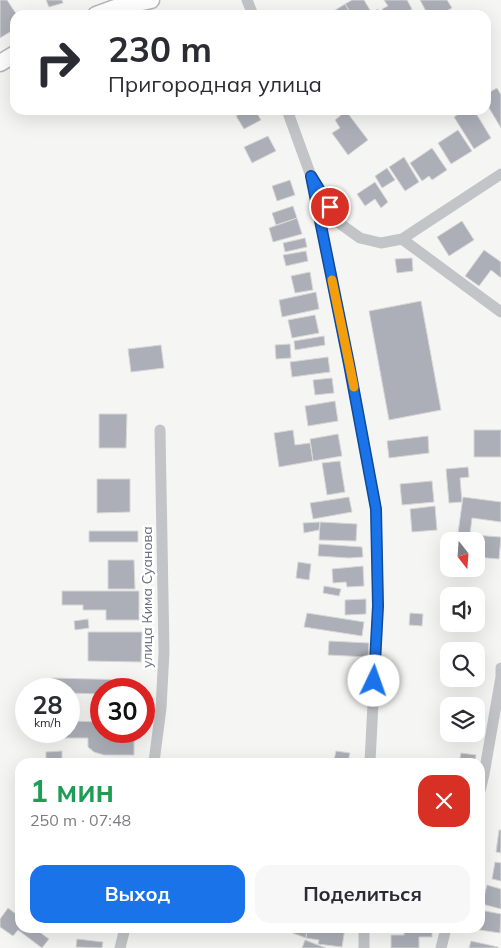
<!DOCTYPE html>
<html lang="ru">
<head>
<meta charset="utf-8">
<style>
  :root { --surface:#fff; --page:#f7f7f7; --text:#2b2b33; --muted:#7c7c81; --accent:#1a73e8 }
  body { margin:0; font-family:Mulish,sans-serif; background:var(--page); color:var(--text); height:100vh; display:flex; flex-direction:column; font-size:19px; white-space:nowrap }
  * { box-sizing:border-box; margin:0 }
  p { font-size:16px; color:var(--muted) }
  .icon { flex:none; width:28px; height:28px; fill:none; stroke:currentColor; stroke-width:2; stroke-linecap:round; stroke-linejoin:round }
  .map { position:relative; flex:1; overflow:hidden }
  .drawer { position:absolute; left:15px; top:758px; width:470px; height:175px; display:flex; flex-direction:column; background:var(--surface); border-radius:15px; box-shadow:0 5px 20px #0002 }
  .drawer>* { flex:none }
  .hud { position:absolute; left:10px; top:10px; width:481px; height:105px; border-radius:15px; box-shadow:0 5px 20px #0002; background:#fff; color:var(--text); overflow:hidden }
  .needle { width:32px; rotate:163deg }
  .fabs { position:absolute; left:440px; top:532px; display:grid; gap:10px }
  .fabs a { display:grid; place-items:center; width:45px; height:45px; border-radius:10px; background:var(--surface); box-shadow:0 5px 20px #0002; font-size:25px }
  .speed { position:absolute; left:15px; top:678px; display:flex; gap:10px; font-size:25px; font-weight:700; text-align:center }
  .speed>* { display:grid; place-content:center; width:65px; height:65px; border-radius:50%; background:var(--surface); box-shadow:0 5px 20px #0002; line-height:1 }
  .speed small { font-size:12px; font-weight:400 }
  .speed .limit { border:8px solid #d22; background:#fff; color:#111 }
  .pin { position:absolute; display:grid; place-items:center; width:42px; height:42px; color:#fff; margin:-21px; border:2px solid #fff; border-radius:50%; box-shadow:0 1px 5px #0007 }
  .me { position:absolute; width:55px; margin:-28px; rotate:3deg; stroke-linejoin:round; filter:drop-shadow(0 0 4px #0008) }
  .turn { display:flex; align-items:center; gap:18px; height:105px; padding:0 15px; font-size:22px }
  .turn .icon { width:65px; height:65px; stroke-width:2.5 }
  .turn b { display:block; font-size:35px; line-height:42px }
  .round { display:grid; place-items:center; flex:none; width:52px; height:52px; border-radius:15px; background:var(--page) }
  .headline { display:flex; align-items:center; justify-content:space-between; height:85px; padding:0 15px }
  h1 { font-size:30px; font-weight:700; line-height:38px; color:#1e9e55 }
  .primary-button { display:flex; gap:10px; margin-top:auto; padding:10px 15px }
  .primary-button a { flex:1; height:58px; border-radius:15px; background:var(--accent); color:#fff; font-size:20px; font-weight:700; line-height:58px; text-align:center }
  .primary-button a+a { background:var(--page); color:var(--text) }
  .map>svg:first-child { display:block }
  .building { fill:#acafb7; stroke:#d7d8d6 }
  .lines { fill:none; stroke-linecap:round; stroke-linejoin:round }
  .secondary-casing { stroke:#b5b7bd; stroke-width:19 }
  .street { stroke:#c3c4c8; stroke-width:11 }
  .secondary { stroke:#fff; stroke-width:16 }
  .route-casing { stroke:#114b97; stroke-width:12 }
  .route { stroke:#1a73e8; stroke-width:9 }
  .slow { stroke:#f59e0b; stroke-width:9 }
  .labels { text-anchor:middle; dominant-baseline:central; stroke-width:5; stroke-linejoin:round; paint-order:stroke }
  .street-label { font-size:14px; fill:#696f81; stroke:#fff }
</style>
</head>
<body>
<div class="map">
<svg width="501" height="948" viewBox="0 0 501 948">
  <rect width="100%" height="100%" fill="#f5f6f4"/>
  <path class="building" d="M0,0H7L17,15H15V29L0,38Z
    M46,0H62L63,3L49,7Z
    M352,0H364L370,10L361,15H352L345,4Z
    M384,0H407L412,9L402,15H385L382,9L388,6Z
    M420,0H447L452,8L439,15H428Z
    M345,4L352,15H330L329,14Z
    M378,9L381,15H369Z
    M497,88L501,95V128L486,103V94Z
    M223,110H233L225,114Z
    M247,110H255L261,120L244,129L236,116Z
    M465,110H474L491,138L474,149L454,117Z
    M346,111L368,140L348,155L332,133L340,128L335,120Z
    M458,130L472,151L451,164L438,143Z
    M268,136L276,151L252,163L244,147Z
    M432,148L447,170L432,180L429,176L422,181L410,163Z
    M404,157L419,182L405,191L389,167Z
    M387,168L395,180L382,188L375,176Z
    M290,180L295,195L277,201L272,186Z
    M375,182L388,202L381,208L375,199L365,206L357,194Z
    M293,206L297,218L276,225L272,213Z
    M297,218L302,234L273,242L269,228Z
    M462,221L474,240L449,256L437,237Z
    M305,238L307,247L285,252L283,243Z
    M484,250L501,262V278L491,270L479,286L465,276Z
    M306,251L308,261L286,266L283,255Z
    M412,258L413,271L397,273L395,259Z
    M310,272L313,290L295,293L291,276Z
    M316,292L319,309L282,317L279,300Z
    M421,301L441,410L389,420L369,311Z
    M315,315L319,333L292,338L288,320Z
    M324,336L325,345L295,350L294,341Z
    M290,344L291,358L276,359L275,345Z
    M161,345L164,368L131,372L128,349Z
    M328,357L330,372L292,377L290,362Z
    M332,378L334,393L315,395L313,380Z
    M335,401L338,421L308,426L305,406Z
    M99,414H127L126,448H99Z
    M293,430L295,445L310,443L313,461L279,467L274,433Z
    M474,430H501V457H474Z
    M338,434L342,456L313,461L310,439Z
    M428,436L429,453L389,458L387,441Z
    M340,461L345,492L327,495L322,463Z
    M468,467L469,477L460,478L462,502L449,503L446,469Z
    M97,479H130V512L97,513Z
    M432,481L434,502L402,505L400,484Z
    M349,497L352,512L313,519L310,503Z
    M463,497L501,502V522L472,518L470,534L458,533Z
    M435,506L437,530L412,532L410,509Z
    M320,522L357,524L356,541L319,540Z
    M320,522L319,530L304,533L303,523Z
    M89,531H138V542H89Z
    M473,535L501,537L499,559L476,557V541H472Z
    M319,544L362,547L363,557L349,558L318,556Z
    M108,560H134L135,589H108Z
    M298,562L311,564L309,580L296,578Z
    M363,566L364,586L347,587L346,582L333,583L332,569Z
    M324,586L341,589L339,596L323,593Z
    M62,591H139V620H106V610H83V605H62Z
    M366,599V614L345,615V600Z
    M307,613L364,622L362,636L304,627Z
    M410,613L423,614L422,626L409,625Z
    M88,619L89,628L75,630L74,621Z
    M88,632H142L141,662L88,661Z
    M329,641L369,643L368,657L328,655Z
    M52,678L133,680L132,689H101V694L69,693V689H51Z
    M69,721L101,722V731H134V755H104L94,752L88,747V738H51V731H69Z
    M62,751V762H46V752Z
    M336,751L350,753L348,762L334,760Z
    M461,753L476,755L475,762H459Z
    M499,830H501V853L496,852Z
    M495,862L501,863V881L492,879Z
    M487,885L501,889V909L482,904Z
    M8,908L20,917V928H34L49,939L42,948L18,930L13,936L0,927V919Z
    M480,910L501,914L500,933L473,929V928H480Z
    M279,928H307L306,938Z
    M307,928H345L342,947L318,944L319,940L306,938Z
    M404,928H432V937H419V948H391V935H404Z
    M77,939L103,942L102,948L76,947Z
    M305,940L326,948H302Z
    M471,941L498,947V948H469Z"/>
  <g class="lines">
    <defs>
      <path id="secondary" d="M96,15L115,8L151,0
        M0,63L15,54"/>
    </defs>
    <use href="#secondary" class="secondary-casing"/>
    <path class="street" d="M247,0L253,15
      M287,110L311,176L339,223L360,238L381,243L402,239L501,312
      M311,176L349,364L376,509L378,606L370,762
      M402,239L501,174
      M154,762L161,708L164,652L160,430
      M480,791L484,774L501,677V668
      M364,928V948
      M120,948L125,928
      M441,948L446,928"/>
    <use href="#secondary" class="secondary"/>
  </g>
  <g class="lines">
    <defs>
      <path id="route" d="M330,207L311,176L349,364L376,509L378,606L374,681"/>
    </defs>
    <use href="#route" class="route-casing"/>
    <use href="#route" class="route"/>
    <path class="slow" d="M332,280L354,387"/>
  </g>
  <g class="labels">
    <g class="street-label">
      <text transform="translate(147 597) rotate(-90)">улица Кима Суанова</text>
    </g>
  </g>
</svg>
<div class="fabs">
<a><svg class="needle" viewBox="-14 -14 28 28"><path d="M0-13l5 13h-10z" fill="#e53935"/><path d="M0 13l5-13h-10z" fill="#7c7c81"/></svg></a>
<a><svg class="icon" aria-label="sound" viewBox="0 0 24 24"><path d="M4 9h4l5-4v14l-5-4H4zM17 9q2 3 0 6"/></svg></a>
<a><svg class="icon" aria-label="search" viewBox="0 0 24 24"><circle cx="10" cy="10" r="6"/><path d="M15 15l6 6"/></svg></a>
<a><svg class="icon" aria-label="layers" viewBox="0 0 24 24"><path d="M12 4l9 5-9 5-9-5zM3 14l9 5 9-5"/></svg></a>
</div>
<div class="speed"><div>28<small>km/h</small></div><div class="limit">30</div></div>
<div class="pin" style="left:330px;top:207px;background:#d93025"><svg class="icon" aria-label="arrive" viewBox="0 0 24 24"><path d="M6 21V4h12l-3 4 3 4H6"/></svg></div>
<svg class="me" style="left:374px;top:681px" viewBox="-20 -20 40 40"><circle r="19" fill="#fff"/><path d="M0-13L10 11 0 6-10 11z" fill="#1a73e8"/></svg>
<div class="hud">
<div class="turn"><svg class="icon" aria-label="right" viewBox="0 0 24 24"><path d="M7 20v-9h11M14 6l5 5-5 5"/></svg><div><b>230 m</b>Пригородная улица</div></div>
</div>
<section class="drawer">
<div class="headline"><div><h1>1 мин</h1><p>250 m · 07:48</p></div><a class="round" style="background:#d93025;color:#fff"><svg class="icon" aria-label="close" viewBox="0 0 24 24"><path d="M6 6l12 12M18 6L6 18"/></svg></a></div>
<div class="primary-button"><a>Выход</a><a>Поделиться</a></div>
</section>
</div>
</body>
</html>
